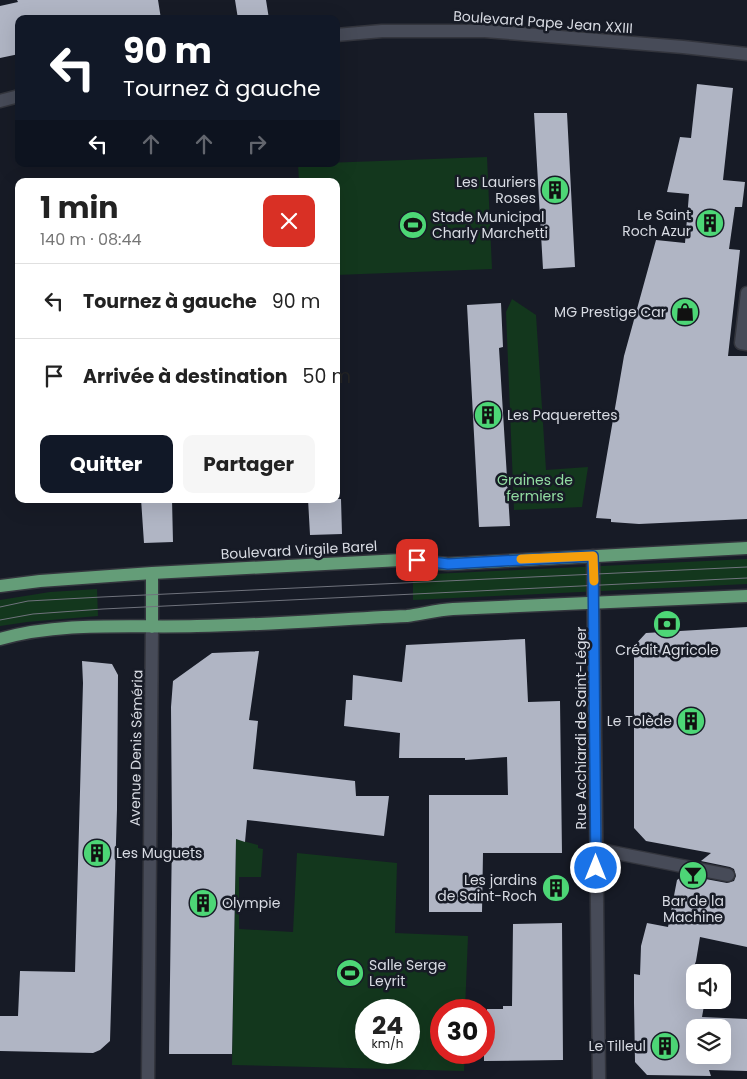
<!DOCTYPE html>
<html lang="fr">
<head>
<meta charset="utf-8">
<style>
  :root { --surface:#fff; --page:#f6f6f6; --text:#222; --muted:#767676; --line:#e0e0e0; --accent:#111827 }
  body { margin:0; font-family:Poppins,sans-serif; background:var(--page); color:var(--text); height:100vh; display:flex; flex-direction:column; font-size:19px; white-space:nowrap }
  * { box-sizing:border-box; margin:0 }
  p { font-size:16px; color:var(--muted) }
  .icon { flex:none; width:28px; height:28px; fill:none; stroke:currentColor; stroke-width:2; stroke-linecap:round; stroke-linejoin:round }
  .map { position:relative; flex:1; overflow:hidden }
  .drawer { position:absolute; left:15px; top:178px; width:325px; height:325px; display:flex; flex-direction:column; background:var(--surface); border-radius:10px; box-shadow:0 5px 20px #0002 }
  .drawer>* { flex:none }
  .banner { position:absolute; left:15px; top:15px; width:325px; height:152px; border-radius:10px; box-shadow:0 5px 20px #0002; background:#111827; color:#fff; overflow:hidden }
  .fabs { position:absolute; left:686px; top:964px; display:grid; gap:10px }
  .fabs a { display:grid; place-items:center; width:45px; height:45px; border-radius:10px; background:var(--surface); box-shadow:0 5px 20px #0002; font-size:25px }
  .speed { position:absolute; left:355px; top:999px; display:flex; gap:10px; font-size:25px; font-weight:700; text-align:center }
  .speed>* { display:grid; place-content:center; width:65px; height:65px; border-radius:50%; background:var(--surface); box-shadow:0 5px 20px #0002; line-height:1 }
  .speed small { font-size:12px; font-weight:400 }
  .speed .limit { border:8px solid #d22; background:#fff; color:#111 }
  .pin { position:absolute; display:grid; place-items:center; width:42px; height:42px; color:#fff; margin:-21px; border-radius:10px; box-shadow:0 2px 8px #0006 }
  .me { position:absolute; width:55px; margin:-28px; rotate:0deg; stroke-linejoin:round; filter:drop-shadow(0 0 4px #0008) }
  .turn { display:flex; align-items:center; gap:18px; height:105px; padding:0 25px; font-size:22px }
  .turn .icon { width:65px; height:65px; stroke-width:2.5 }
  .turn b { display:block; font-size:35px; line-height:42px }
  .lanes { display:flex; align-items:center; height:48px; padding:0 25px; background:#0003; justify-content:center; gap:25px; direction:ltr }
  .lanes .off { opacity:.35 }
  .round { display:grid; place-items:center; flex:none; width:52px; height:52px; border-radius:10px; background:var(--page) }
  .headline { display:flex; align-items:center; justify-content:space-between; height:85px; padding:0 25px }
  h1 { font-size:30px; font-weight:700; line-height:38px }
  .action { display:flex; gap:10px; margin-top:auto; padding:10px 25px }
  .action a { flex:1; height:58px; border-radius:10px; background:var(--accent); color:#fff; font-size:20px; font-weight:700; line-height:58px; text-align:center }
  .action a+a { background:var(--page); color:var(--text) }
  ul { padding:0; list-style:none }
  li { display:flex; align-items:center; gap:15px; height:75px; padding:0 25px; border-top:1px solid var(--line) }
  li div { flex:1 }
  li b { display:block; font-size:19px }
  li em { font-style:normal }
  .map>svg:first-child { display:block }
  .green { fill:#13371d; fill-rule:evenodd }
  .building { fill:#b0b5c4; fill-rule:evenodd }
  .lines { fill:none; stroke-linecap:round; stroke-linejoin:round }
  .minor-casing { stroke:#33353d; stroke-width:15 }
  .major-casing { stroke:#33353d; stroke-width:15 }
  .minor { stroke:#474b58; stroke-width:12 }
  .major { stroke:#649d78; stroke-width:12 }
  .tram { stroke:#70737d; stroke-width:1 }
  .route-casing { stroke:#114b97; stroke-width:12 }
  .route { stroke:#1a73e8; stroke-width:9 }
  .slow { stroke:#f59e0b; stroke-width:9 }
  .labels { text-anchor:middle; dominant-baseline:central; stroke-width:5; stroke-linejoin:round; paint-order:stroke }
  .street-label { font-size:14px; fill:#d8dbe3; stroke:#171b26 }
  .poi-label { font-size:14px; fill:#d8dbe3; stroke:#171b26; text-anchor:end }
  .park-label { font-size:14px; fill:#92dda2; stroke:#171b26 }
</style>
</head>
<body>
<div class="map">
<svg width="747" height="1079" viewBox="0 0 747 1079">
  <rect width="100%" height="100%" fill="#171b26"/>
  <path class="green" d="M487,157L492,269L336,275V181H299L298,164Z
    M512,299L536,315L546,470L588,467L582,507L514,510L506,312Z
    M747,559V584L413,600V575Z
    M97,589L98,616L27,622L0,626V600L50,592Z
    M236,839L258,845V848L263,849L261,877H239V929L293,932L297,853L397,863L395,933L468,936L465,1010H441V1052L465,1053L464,1071L232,1065ZM366,1010H409V1052H366Z"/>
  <path class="building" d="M17,0H158L161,19H19V54L0,58V6L18,2Z
    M235,0H266L269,19H238Z
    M697,84L733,88L723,180L745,182L742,207H735L729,249L740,250L728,356H747V519L639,524L611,522V519L596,518L624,356L656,240L685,243L689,194L667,192L680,137L691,138Z
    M534,113H567L575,267L543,269Z
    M501,303L503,347L499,348L510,526L479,527L467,305Z
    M141,499H172L173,542L144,543Z
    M308,499H341L342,534L310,535Z
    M747,627V947L700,937L696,961L688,984L695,985V1000H705L702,1017L747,1019V1071L709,1070L711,1076L647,1075L635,1062L634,1003V974L640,975L641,946L647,923L668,927L677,880L684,875L727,883L734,881L736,876L734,869L730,867L701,861L711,853L646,841L634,828V646L646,633ZM695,1028H722V1055H695Z
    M525,639L528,702L560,701L562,853H483L482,912H429V795H508L507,757L465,760V758H399L400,733L344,726L346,700H352L353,675L402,682L406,645Z
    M259,651L249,720L258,721L253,769L355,781L356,796H389L384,836L247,820L245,842L236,839L232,1054H169L172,834L171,707L173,681L212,653Z
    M82,661L112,664L118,675L117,809L110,1041L100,1050L93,1053L0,1051V1016H18L20,971L75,972L83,683Z
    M562,923L563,1060L484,1061V1012H487V1009H503V1006H512L513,924Z"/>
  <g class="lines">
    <defs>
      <path id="minor" d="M336,35L382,31H485L683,47L747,54
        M0,101L19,96
        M747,293L741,343L747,344
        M593,556L599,1079
        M596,849L728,875
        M148,1079L152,627"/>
      <path id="major" d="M152,573V627
        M0,586L40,581L152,573L401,560L448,564L747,548
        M0,639C64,621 132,628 197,626C267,625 337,619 407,616C422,614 437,610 453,609L747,596"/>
    </defs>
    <use href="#minor" class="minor-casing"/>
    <use href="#major" class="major-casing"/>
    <use href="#minor" class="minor"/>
    <use href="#major" class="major"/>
    <path class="tram" d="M0,607L28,601L102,597L747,567
      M0,620L33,614L103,609L747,578"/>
  </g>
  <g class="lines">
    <defs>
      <path id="route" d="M417,560L448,564L593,556L596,868"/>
    </defs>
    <use href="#route" class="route-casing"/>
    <use href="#route" class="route"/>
    <path class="slow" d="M521,559L593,556L594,581"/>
  </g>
  <defs>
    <symbol id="building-disc" viewBox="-11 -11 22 22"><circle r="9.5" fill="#4dd676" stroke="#171b26"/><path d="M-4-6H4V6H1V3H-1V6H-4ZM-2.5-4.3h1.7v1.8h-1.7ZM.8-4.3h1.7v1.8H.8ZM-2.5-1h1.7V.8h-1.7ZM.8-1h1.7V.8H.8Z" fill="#111"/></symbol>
    <symbol id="stadium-disc" viewBox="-11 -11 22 22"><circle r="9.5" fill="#4dd676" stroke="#171b26"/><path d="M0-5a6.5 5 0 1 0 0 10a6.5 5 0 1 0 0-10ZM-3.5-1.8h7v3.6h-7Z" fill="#111"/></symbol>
    <symbol id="shop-disc" viewBox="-11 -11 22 22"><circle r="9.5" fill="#4dd676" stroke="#171b26"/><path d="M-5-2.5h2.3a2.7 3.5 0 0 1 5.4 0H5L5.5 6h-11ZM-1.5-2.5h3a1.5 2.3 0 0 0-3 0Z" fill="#111"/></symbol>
    <symbol id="bank-disc" viewBox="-11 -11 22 22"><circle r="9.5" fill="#4dd676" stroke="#171b26"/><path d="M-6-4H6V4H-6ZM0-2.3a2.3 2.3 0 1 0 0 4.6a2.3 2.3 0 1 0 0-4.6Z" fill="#111"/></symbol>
    <symbol id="bar-disc" viewBox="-11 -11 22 22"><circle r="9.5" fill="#4dd676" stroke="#171b26"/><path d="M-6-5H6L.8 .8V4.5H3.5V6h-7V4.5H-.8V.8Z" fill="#111"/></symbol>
  </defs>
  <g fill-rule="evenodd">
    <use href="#building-disc" x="539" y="174" width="32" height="32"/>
    <use href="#building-disc" x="694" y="207" width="32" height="32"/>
    <use href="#stadium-disc" x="397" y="209" width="32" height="32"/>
    <use href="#shop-disc" x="669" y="296" width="32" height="32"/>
    <use href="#building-disc" x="472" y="399" width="32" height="32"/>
    <use href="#bank-disc" x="651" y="608" width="32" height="32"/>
    <use href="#building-disc" x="675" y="705" width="32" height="32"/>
    <use href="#building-disc" x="81" y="837" width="32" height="32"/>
    <use href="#bar-disc" x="677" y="859" width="32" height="32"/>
    <use href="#building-disc" x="540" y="872" width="32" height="32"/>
    <use href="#building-disc" x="187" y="887" width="32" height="32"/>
    <use href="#stadium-disc" x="334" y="957" width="32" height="32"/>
    <use href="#building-disc" x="649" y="1030" width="32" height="32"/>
  </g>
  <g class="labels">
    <g class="street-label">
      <text transform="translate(543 22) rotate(4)">Boulevard Pape Jean XXIII</text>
      <text transform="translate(299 550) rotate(-3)">Boulevard Virgile Barel</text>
      <text transform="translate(581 728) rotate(-90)">Rue Acchiardi de Saint-Léger</text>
      <text transform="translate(136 748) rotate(-89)">Avenue Denis Séméria</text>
    </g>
    <g class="poi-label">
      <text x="536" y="182">Les Lauriers<tspan x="536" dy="16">Roses</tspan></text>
      <text x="691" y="215">Le Saint<tspan x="691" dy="16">Roch Azur</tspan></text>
      <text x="432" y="217" text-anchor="start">Stade Municipal<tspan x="432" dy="16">Charly Marchetti</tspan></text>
      <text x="666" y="312">MG Prestige Car</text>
      <text x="507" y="415" text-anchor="start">Les Paquerettes</text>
      <text x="667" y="650" text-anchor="middle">Crédit Agricole</text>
      <text x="672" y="721">Le Tolède</text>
      <text x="116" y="853" text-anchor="start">Les Muguets</text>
      <text x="537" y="880">Les jardins<tspan x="537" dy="16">de Saint-Roch</tspan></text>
      <text x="693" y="901" text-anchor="middle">Bar de la<tspan x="693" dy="16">Machine</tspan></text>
      <text x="222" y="903" text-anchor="start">Olympie</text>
      <text x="369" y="965" text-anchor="start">Salle Serge<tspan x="369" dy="16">Leyrit</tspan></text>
      <text x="646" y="1046">Le Tilleul</text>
    </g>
    <g class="park-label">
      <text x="535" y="480">Graines de<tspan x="535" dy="16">fermiers</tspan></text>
    </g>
  </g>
</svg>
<div class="fabs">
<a><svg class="icon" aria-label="sound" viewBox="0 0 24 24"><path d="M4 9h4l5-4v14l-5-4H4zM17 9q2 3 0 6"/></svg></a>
<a><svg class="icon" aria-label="layers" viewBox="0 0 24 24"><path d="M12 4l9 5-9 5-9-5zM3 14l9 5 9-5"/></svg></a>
</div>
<div class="speed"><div>24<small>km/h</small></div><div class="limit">30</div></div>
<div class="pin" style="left:417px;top:560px;background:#d93025"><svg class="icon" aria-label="arrive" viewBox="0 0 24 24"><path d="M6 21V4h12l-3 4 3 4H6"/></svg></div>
<svg class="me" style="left:596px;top:868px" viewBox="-20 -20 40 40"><circle r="17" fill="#1a73e8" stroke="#fff" stroke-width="3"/><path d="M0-11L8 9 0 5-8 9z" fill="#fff"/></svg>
<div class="banner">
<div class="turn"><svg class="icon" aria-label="left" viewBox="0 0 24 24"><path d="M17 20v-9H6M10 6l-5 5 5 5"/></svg><div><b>90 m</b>Tournez à gauche</div></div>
<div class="lanes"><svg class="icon" aria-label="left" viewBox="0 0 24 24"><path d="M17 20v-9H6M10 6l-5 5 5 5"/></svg><svg class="icon off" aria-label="ahead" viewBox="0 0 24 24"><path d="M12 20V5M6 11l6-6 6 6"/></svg><svg class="icon off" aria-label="ahead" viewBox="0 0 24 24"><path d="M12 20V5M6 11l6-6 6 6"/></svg><svg class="icon off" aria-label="right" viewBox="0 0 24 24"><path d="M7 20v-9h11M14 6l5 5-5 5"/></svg></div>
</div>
<section class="drawer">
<div class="headline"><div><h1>1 min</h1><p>140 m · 08:44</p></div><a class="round" style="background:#d93025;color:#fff"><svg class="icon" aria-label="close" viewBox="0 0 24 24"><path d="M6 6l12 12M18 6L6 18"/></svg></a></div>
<ul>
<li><svg class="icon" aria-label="left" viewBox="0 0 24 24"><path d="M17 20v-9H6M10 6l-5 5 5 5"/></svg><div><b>Tournez à gauche</b></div><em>90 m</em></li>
<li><svg class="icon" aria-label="arrive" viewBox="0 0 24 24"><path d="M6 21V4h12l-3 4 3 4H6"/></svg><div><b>Arrivée à destination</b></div><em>50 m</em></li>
</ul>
<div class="action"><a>Quitter</a><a>Partager</a></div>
</section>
</div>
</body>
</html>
